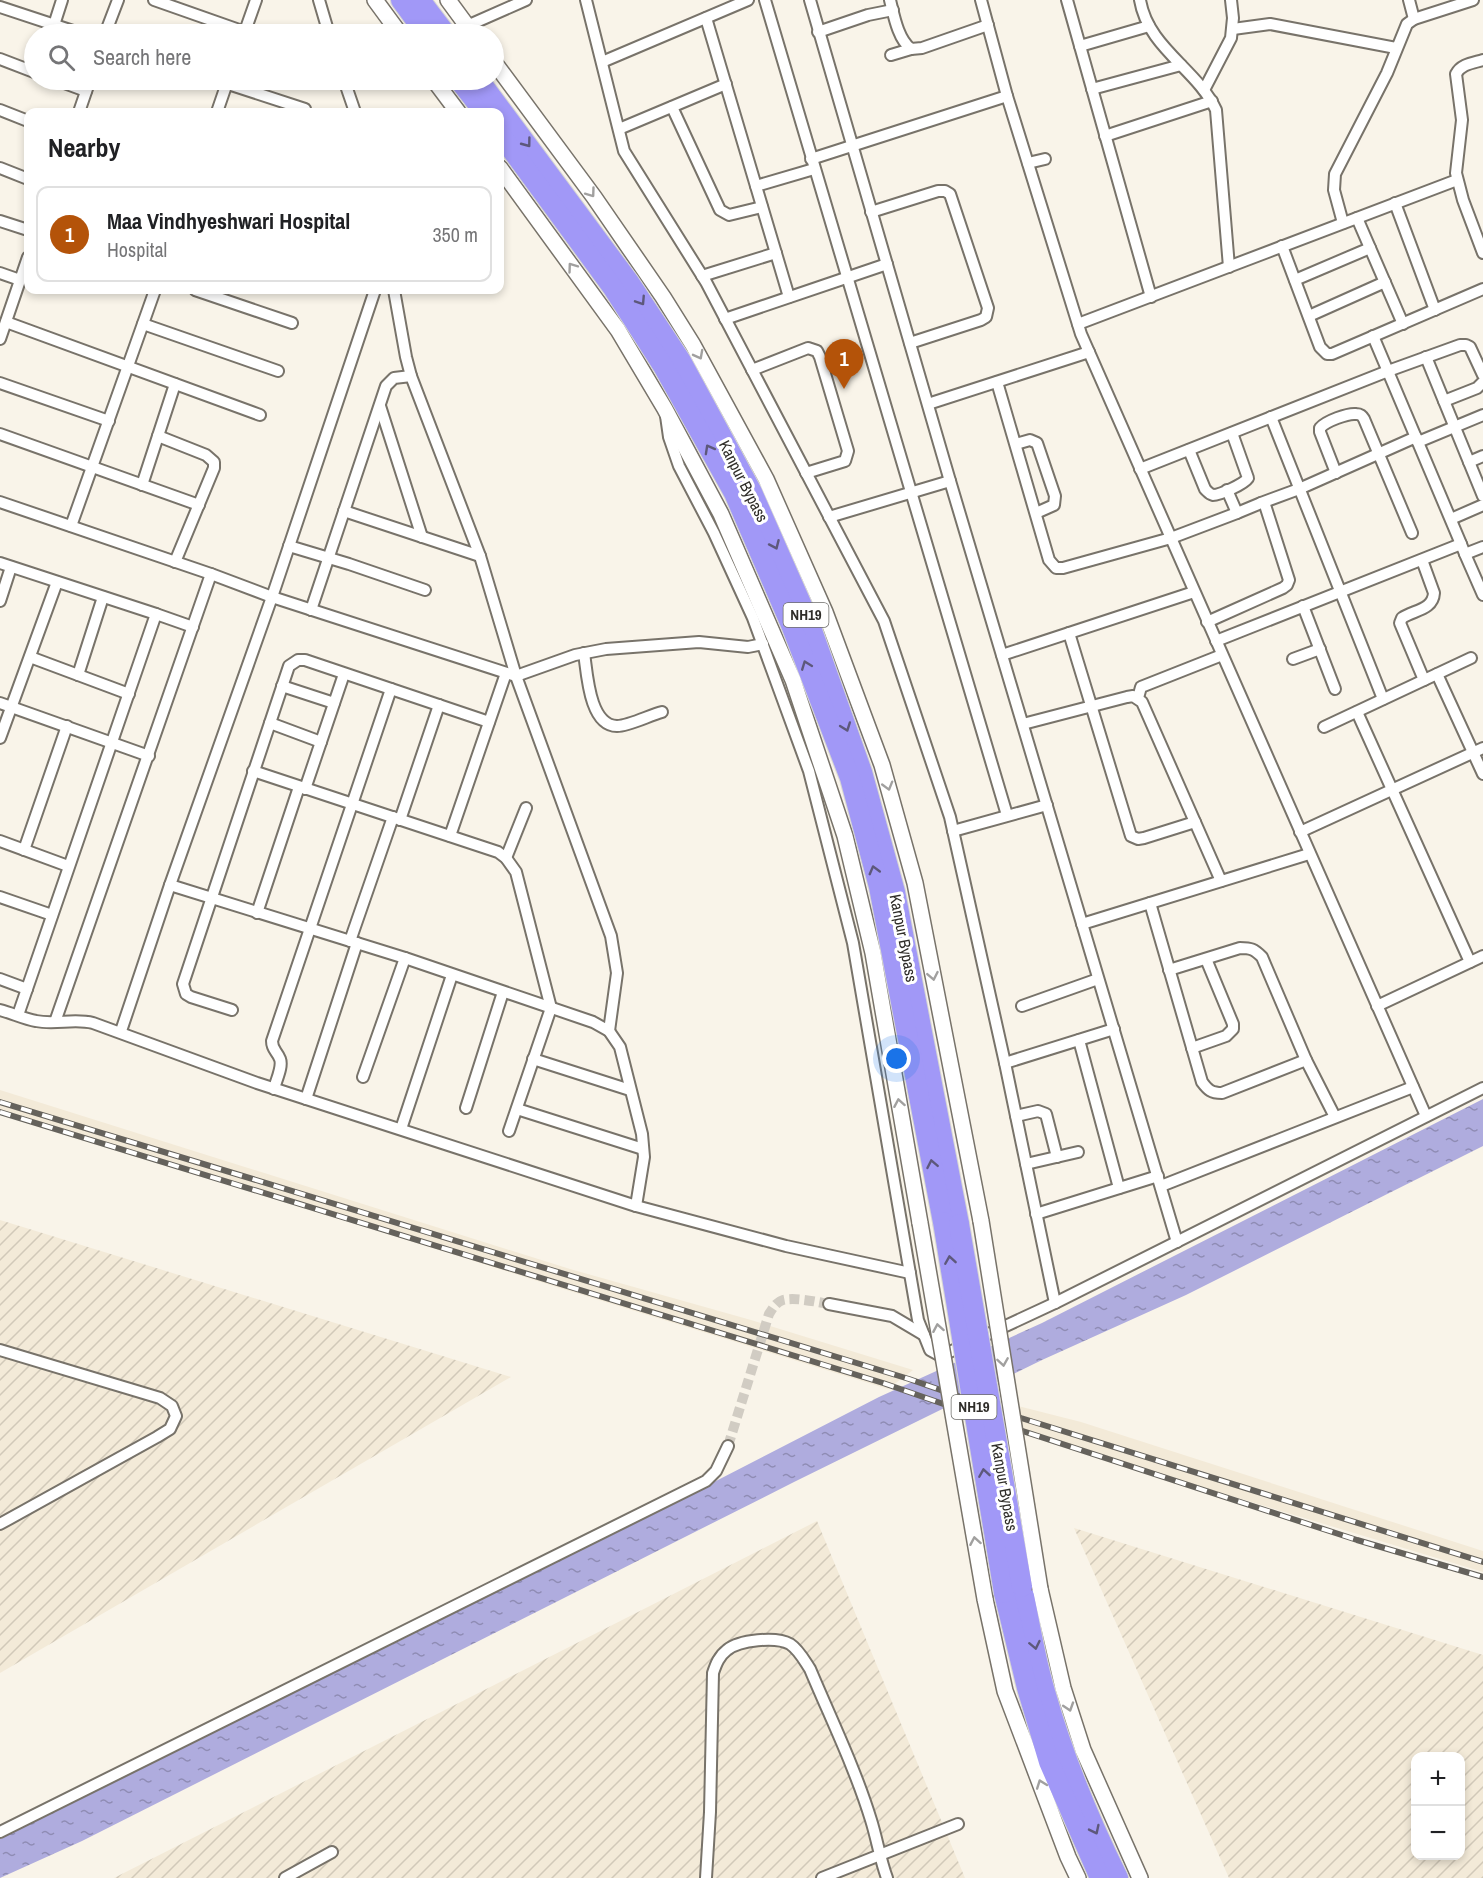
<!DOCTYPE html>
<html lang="en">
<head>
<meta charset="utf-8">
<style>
	:root { --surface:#fff; --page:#f6f6f6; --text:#202124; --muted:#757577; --line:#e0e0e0; --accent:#b45309 }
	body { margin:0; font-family:"Archivo Narrow",sans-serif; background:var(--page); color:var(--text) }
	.controls { position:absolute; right:18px; bottom:18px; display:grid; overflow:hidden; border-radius:12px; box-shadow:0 3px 9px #0003 }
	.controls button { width:54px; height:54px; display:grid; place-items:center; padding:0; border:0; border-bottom:2px solid var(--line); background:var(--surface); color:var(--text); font:30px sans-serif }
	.you { position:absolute; left:897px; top:1059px; width:21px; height:21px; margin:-15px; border:4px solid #fff; border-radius:50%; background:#1a73e8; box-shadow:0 0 0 9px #1a73e833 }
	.badge { display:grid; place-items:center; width:39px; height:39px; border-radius:50%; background:var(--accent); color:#fff; font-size:20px; font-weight:700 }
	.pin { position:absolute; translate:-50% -50px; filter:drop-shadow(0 2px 3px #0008) }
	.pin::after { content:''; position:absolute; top:32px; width:21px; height:18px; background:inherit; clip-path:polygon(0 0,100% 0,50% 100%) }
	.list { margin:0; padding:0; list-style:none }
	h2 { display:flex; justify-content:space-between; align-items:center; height:78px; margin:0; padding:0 24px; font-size:26px }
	h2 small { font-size:20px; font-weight:400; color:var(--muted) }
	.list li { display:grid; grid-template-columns:39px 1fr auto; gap:18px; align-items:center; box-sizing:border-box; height:96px; margin:0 12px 12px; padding:0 12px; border:2px solid var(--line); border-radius:12px }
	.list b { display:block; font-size:22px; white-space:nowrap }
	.list p { margin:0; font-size:20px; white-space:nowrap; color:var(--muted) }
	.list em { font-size:20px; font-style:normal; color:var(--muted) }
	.icon { flex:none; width:33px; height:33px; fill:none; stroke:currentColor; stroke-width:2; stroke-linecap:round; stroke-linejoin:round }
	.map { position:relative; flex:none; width:1483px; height:1878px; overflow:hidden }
	.search { position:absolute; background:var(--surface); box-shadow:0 3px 9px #0003; left:24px; top:24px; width:480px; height:66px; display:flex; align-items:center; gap:15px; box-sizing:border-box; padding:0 21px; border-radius:33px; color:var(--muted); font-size:22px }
	.panel { position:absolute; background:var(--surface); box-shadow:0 3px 9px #0003; left:24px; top:108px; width:480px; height:186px; border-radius:12px }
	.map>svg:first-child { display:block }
	.built { fill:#f3ead8 }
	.industrial { fill:url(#industrial-furrows); fill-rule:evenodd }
	.water { fill:url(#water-ripples) }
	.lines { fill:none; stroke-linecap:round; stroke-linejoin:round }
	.street-tunnel { stroke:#d1ccc3; stroke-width:10; stroke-dasharray:10 5; stroke-linecap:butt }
	.street-casing { stroke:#78736a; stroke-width:14 }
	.secondary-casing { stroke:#78736a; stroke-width:18 }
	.highway-casing { stroke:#d5d5d4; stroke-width:22 }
	.street { stroke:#fff; stroke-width:10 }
	.secondary { stroke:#fff; stroke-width:15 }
	.highway { stroke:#a198f7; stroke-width:20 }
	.rail-casing { stroke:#65625c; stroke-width:6 }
	.rail { stroke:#fff; stroke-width:4; stroke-dasharray:11; stroke-linecap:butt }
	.secondary-bridge-casing { stroke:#78736a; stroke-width:18; stroke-linecap:butt }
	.highway-bridge-casing { stroke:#d5d5d4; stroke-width:22; stroke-linecap:butt }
	.secondary-bridge { stroke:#fff; stroke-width:15 }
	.highway-bridge { stroke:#a198f7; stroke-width:20 }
	.oneway { stroke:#5d587b }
	.oneway2 { stroke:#a1a09f }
	.labels { text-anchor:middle; stroke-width:6; stroke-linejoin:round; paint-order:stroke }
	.shield { fill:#fff; stroke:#6d6c69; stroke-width:1.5 }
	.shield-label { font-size:15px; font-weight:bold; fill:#2f2d29 }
	.street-label { font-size:16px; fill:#2f2d29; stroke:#fff }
</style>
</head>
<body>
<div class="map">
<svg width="1483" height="1878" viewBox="0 0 1483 1878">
	<defs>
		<pattern id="industrial-furrows" width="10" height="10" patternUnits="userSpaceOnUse" patternTransform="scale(1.5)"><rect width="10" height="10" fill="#f3ead8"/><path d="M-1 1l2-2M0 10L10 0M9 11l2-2" fill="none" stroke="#d1c9b9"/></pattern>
		<pattern id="water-ripples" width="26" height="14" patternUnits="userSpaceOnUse" patternTransform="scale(1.5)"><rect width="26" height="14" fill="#afacde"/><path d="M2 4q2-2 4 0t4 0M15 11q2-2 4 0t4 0" fill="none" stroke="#8f8cb4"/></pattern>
	</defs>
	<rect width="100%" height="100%" fill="#f9f4e9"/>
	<g class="built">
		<path d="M0,1090L570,1269L751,1320L913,1370L888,1389L560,1288L0,1112Z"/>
		<path d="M986,1398L1081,1422L1483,1551V1572L980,1420Z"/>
	</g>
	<g class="industrial">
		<path d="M0,1220L511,1377L0,1673Z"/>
		<path d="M817,1521L965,1878H114Z"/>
		<path d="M1074,1528L1483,1655V1878H1229ZM1460,1756V1856H1416V1756Z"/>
	</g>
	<path class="water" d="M1483,1099V1146L1186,1295L1042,1360L794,1482L82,1841L0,1878V1839L250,1712L401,1640L557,1559L714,1482L879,1397L1042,1323Z"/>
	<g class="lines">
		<path class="street-tunnel" d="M728,1446L769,1314C773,1308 776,1302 783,1300C795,1297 817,1302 829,1304"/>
		<g class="street-casing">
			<g id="street">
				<path d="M154,0L245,32"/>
				<path d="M319,0L329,34"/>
				<path d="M586,0L624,151L706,282L884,621L950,817L1005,1063L1055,1303"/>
				<path d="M765,0C844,272 927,543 1007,815"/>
				<path d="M810,0L950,481L1177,1242"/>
				<path d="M890,0C894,16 898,39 911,49L922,48L988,25"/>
				<path d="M981,0L1007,96L1081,334L1426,1116"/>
				<path d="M1067,0L1151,297"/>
				<path d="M1140,0C1148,48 1197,69 1216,110L1229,267"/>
				<path d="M1409,0L1414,19"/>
				<path d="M0,7L82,34"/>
				<path d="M706,18L789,297"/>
				<path d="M54,25L62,0"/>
				<path d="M467,26L526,0"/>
				<path d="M1233,29L1270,24L1396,48"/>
				<path d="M818,32L868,15L893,10"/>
				<path d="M105,34L118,0"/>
				<path d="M244,34L256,0"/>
				<path d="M1080,46L1149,26"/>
				<path d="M891,55L911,49"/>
				<path d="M0,59L34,72"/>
				<path d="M1483,60C1473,63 1461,64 1456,74L1462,120L1456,173L1463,200L1483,253"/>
				<path d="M602,62L748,0"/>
				<path d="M56,80L86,91"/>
				<path d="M216,80L305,109"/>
				<path d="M344,80L355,112"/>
				<path d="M1092,89L1181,65"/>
				<path d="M1204,90L1231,38L1233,18L1231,0"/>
				<path d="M672,107L720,210L729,215L762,207"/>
				<path d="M0,110L28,121"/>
				<path d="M79,112L90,80"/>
				<path d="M217,112L228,80"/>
				<path d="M619,129L726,84"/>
				<path d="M1105,136L1212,101"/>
				<path d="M811,159L1007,96"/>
				<path d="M1028,163L1045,159"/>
				<path d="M0,168L28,179"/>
				<path d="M756,186L814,169"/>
				<path d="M1395,203L1435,310"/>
				<path d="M871,212L938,191H945L950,194L988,308L986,317L981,320L910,343"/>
				<path d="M1357,218L1403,324"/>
				<path d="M0,221L28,230"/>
				<path d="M1343,223L1334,190L1335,174L1387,73L1407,24L1414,19L1473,0"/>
				<path d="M1282,246L1320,347L1327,354H1332L1483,289"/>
				<path d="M0,273L20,280"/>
				<path d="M702,276L776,253"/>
				<path d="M1295,280L1370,248"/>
				<path d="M195,290L292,323"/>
				<path d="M394,290L406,357L411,376L480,556L516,676L611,936L617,973L609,1031"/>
				<path d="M1309,316L1385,282"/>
				<path d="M725,319L887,264"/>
				<path d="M6,322L260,415"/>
				<path d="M143,324L278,371"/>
				<path d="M1078,324L1457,180"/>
				<path d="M1373,336L1461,544"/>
				<path d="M0,339L28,257"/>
				<path d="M1426,357L1483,496"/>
				<path d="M752,370L808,348L817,351L820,357L848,451L845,461L806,473"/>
				<path d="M997,382L1049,560L1056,568H1063L1171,538L1237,513"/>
				<path d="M0,383L109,421"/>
				<path d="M1444,401L1477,388L1483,382"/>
				<path d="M928,404L1089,352"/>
				<path d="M380,406L422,537"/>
				<path d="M666,416L669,437L679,466L714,533L753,618L809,771L853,943L918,1320L930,1350L941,1356L1055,1303L1483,1088"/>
				<path d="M1271,417L1383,699"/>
				<path d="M0,434L199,505"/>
				<path d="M158,436L206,455L214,462V468L175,562"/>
				<path d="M1418,442L1483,415"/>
				<path d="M1016,444L1030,440L1037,443L1055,496L1054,505L1036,513"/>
				<path d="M1189,450L1205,489C1208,492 1209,494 1213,495C1220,495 1244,484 1248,478L1232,433"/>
				<path d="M1469,462L1483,456"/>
				<path d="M1140,469L1388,371L1460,345H1466L1470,347L1483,375"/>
				<path d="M1336,473L1320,432V428C1326,421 1348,413 1356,414C1361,414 1362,416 1364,419L1412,533"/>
				<path d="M142,485L175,384"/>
				<path d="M0,502L211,574L272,597L516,676L575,655L606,649L699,642L748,647L763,644"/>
				<path d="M1261,503L1299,489L1416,437"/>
				<path d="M344,511L480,556"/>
				<path d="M829,517L950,481"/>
				<path d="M1451,519L1483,505"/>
				<path d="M71,526L155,290"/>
				<path d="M289,546L349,564L425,590"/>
				<path d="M1465,554L1483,595"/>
				<path d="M1422,560L1434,593C1433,610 1414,610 1402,618L1400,623L1424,680"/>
				<path d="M0,563L156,614L18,1015"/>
				<path d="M0,601L11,567"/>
				<path d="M1303,606L1335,689"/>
				<path d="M311,610L386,386L394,378L411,376"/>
				<path d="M156,614L193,627"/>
				<path d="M1207,622L1283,588L1287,585L1289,580L1265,505L1261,503L1237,513L1227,490"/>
				<path d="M1069,633L1131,836L1138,839L1144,838L1195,822"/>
				<path d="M1216,641L1461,544L1465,554L1483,547"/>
				<path d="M584,653C587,672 589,726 617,726C629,726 650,715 662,712"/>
				<path d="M1002,655L1194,592"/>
				<path d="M30,657L129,694"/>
				<path d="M1293,659L1320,649"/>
				<path d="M1437,674L1483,774"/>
				<path d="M78,675L103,597"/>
				<path d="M282,686L334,703"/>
				<path d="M1138,698L1141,687L1222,655"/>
				<path d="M0,703L149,756"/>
				<path d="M1357,712L1470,962"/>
				<path d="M270,723L321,742"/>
				<path d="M1023,724L1127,697L1133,696L1142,702L1221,881"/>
				<path d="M1324,727L1471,658"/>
				<path d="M0,738L57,582"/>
				<path d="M253,771L498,852L506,858L516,872L551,1008L509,1131"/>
				<path d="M305,789L344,674"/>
				<path d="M400,820L439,705"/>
				<path d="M953,831L1047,805"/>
				<path d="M1300,832L1483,748"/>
				<path d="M450,836L506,673"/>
				<path d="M0,841L68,866"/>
				<path d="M24,850L67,726"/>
				<path d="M506,858L526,808"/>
				<path d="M170,885L405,958L593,1022L609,1031L620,1047L642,1134L644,1157L636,1206"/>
				<path d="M0,897L52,915"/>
				<path d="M1150,903L1202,1082C1208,1090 1211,1093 1222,1093L1306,1060L1335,1117"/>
				<path d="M257,913L299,787"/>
				<path d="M1082,924L1309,854"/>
				<path d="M350,941L393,817"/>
				<path d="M1169,970L1240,948C1251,948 1254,949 1262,957L1306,1060"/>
				<path d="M0,979L27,989"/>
				<path d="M1022,1006L1098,979"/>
				<path d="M1377,1006L1483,956"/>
				<path d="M0,1010C12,1013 24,1019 36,1021C56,1025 74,1018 93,1023L257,1083L636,1206L786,1246L910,1273"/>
				<path d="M232,1010L191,997L186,994L183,984L289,666L298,660H305L489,722"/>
				<path d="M55,1022L211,574"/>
				<path d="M121,1031L170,885L272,597L375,290"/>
				<path d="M1079,1040L1119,1188"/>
				<path d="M1192,1048L1226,1036L1233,1029V1024L1206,959"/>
				<path d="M533,1059L630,1090"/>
				<path d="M1005,1063L1114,1029"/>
				<path d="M363,1077L405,958"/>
				<path d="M274,1089C276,1080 283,1067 280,1059C277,1051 272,1050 272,1041L391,689"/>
				<path d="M306,1099L357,943"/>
				<path d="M466,1108L503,992"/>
				<path d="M517,1109L643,1149"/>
				<path d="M1016,1116L1038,1111L1046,1114L1057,1157"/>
				<path d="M401,1129L452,975"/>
				<path d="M1026,1164L1078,1152"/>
				<path d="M1161,1186L1413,1087"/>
				<path d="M1036,1214L1158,1176"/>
				<path d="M829,1304L892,1316L924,1335"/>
				<path d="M0,1350L160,1398L172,1406L176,1416L170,1429L157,1437L0,1524"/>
				<path d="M0,1832L706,1481L716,1471L728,1446"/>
				<path d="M285,1878L332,1852"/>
				<path d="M706,1878L710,1812L713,1673C716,1664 719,1656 727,1650C739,1640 776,1636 790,1644C799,1650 804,1660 810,1669C831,1719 855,1768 871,1820C877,1839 880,1859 887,1878"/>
				<path d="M822,1878L958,1824"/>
			</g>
		</g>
		<g class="secondary-casing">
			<g id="secondary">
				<path d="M375,0L400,34"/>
				<path d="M448,0L473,34"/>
				<path d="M494,62L594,197L663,297L693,345L766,479L825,612L882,765L915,883L981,1221"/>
				<path d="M434,80L458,112"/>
				<path d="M500,168L618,330L665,409L721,514L793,680L845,836L873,953L920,1223"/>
				<path d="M1040,1589L1063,1688L1083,1750L1140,1878"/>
				<path d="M985,1599L1005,1691L1068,1857L1078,1878"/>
			</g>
		</g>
		<g class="highway-casing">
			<g id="highway">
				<path d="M401,0L426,34"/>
				<path d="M420,0L446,34"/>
				<path d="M459,80L484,112"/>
				<path d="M479,80L629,282L681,361L752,492L808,619L862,772L895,892L959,1224"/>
				<path d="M500,134L613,288L663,366L734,493L791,625L850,778L879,887L943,1222"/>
				<path d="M1022,1587C1030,1623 1035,1660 1046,1695C1064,1759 1089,1819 1118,1878"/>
				<path d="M1004,1593L1027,1688L1049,1762L1100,1878"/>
			</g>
		</g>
		<use href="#street" class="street"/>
		<use href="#secondary" class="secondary"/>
		<use href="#highway" class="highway"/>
		<g class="rail-casing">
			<g id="rail">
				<path d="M0,1102L909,1379L1021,1418L1483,1562"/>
				<path d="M0,1112L883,1383L1001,1424L1357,1540L1483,1577"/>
			</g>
		</g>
		<use href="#rail" class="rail"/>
		<g class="secondary-bridge-casing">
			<g id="secondary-bridge">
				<path d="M981,1221L1040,1589"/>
				<path d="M920,1223L985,1599"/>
			</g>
		</g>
		<g class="highway-bridge-casing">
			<g id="highway-bridge">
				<path d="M943,1222L1004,1593"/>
				<path d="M959,1224L1022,1587"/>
			</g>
		</g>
		<use href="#secondary-bridge" class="secondary-bridge"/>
		<use href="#highway-bridge" class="highway-bridge"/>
	</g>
	<defs><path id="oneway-chevron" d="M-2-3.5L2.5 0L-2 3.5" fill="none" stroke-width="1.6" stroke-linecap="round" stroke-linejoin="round" transform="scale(1.5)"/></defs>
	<g class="oneway">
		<use href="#oneway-chevron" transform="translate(527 143) rotate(53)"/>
		<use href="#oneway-chevron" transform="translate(641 301) rotate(57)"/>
		<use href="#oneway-chevron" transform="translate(709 449) rotate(-119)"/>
		<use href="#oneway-chevron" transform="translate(775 545) rotate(66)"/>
		<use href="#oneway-chevron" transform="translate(806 665) rotate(-111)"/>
		<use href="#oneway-chevron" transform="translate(846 727) rotate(70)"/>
		<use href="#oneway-chevron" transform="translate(874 870) rotate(-105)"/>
		<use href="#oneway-chevron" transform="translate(932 1164) rotate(-101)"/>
		<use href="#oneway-chevron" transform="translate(950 1260) rotate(-99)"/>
		<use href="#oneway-chevron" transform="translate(984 1473) rotate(-99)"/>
		<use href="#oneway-chevron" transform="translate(1035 1645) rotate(78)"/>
		<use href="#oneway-chevron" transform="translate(1095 1830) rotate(64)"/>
	</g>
	<g class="oneway2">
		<use href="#oneway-chevron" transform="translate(591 193) rotate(54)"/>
		<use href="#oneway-chevron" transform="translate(572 267) rotate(-126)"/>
		<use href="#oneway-chevron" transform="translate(699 355) rotate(62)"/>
		<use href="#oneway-chevron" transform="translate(888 786) rotate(74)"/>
		<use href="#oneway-chevron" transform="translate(933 976) rotate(79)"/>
		<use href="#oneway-chevron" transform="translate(899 1103) rotate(-100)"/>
		<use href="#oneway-chevron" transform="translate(938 1328) rotate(-100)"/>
		<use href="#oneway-chevron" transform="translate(1003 1362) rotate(81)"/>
		<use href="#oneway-chevron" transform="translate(975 1541) rotate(-100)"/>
		<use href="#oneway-chevron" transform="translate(1069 1707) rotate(72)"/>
		<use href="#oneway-chevron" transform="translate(1041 1784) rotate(-110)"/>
	</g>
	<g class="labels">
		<g class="shield">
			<rect x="783.5" y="603" width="45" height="24" rx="4.5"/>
			<rect x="951.5" y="1395" width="45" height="24" rx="4.5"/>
		</g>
		<g class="shield-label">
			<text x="806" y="620">NH19</text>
			<text x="974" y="1412">NH19</text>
		</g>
		<g class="street-label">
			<text transform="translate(744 481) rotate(63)" y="6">Kanpur Bypass</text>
			<text transform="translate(904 938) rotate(79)" y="6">Kanpur Bypass</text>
			<text transform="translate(1005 1487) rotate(80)" y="6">Kanpur Bypass</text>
		</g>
	</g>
</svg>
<div class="controls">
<button>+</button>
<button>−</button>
</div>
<div class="you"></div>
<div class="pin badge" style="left:844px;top:389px">1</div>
<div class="search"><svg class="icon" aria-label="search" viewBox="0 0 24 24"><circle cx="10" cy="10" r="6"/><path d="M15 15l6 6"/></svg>Search here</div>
<section class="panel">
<h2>Nearby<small></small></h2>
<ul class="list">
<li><span class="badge">1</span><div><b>Maa Vindhyeshwari Hospital</b><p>Hospital</p></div><em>350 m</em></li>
</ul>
</section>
</div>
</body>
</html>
